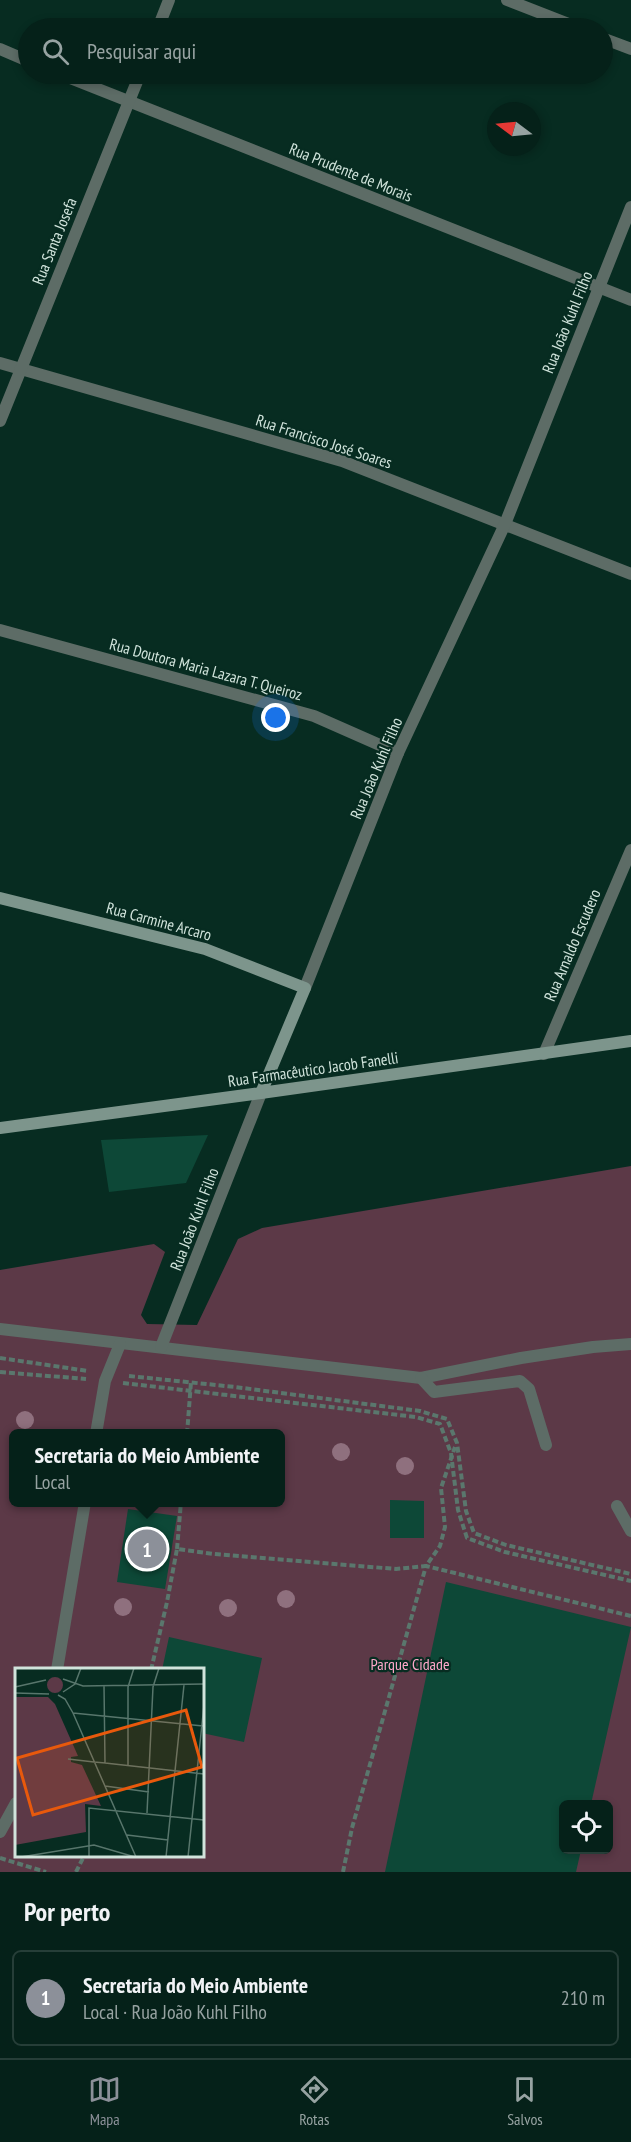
<!DOCTYPE html>
<html lang="pt">
<head>
<meta charset="utf-8">
<style>
	:root { --surface:#052119; --page:#132e26; --text:#f1f3f6; --muted:#97a3a2; --line:#263e38; --accent:#8c9099 }
	body { margin:0; font-family:"PT Sans Narrow",sans-serif; background:var(--page); color:var(--text) }
	.controls { position:absolute; right:18px; bottom:18px; display:grid; overflow:hidden; border-radius:9px; box-shadow:0 3px 9px #0003 }
	.controls button { width:54px; height:54px; display:grid; place-items:center; padding:0; border:0; border-bottom:2px solid var(--line); background:var(--surface); color:var(--text); font:30px sans-serif }
	.compass { position:absolute; left:487px; top:102px; width:54px; height:54px; border-radius:50%; background:var(--surface); box-shadow:0 3px 9px #0003; rotate:286deg }
	.you { position:absolute; left:276px; top:718px; width:21px; height:21px; margin:-15px; border:4px solid #fff; border-radius:50%; background:#1a73e8; box-shadow:0 0 0 9px #1a73e833 }
	.badge { display:grid; place-items:center; width:39px; height:39px; border-radius:50%; background:var(--accent); color:#fff; font-size:20px; font-weight:700 }
	.pin { position:absolute; translate:-50% -50%; border:3px solid #fff; box-shadow:0 2px 6px #0006 }
	.popup { position:absolute; left:9px; top:1429px; width:276px; height:78px; box-sizing:border-box; display:grid; place-content:center; border-radius:9px; background:var(--surface); filter:drop-shadow(0 2px 4px #0005); font-size:20px; white-space:nowrap; color:var(--muted) }
	.popup b { font-size:22px; color:var(--text) }
	.popup::after { content:''; position:absolute; left:50%; top:100%; margin-left:-12px; border:12px solid transparent; border-top-color:var(--surface) }
	.list { margin:0; padding:0; list-style:none }
	h2 { display:flex; justify-content:space-between; align-items:center; height:78px; margin:0; padding:0 24px; font-size:26px }
	h2 small { font-size:20px; font-weight:400; color:var(--muted) }
	.list li { display:grid; grid-template-columns:39px 1fr auto; gap:18px; align-items:center; box-sizing:border-box; height:96px; margin:0 12px 12px; padding:0 12px; border:2px solid var(--line); border-radius:9px }
	.list b { display:block; font-size:22px; white-space:nowrap }
	.list p { margin:0; font-size:20px; white-space:nowrap; color:var(--muted) }
	.list em { font-size:20px; font-style:normal; color:var(--muted) }
	.icon { flex:none; width:33px; height:33px; fill:none; stroke:currentColor; stroke-width:2; stroke-linecap:round; stroke-linejoin:round }
	.map { position:relative; flex:none; width:631px; height:1872px; overflow:hidden }
	.search { position:absolute; background:var(--surface); box-shadow:0 3px 9px #0003; left:18px; right:18px; top:18px; height:66px; display:flex; align-items:center; gap:15px; box-sizing:border-box; padding:0 21px; border-radius:33px; color:var(--muted); font-size:22px }
	.sheet { height:186px; background:var(--surface) }
	nav { display:flex; justify-content:space-around; align-items:center; box-sizing:border-box; height:84px; border-top:2px solid var(--line); background:var(--surface); font-size:16px; color:var(--muted) }
	nav a { display:grid; justify-items:center; gap:3px }
	nav .on { color:var(--accent) }
	.map>svg:first-child { display:block }
	.green { fill:#5c3947; fill-rule:evenodd }
	.building { fill:#0d4837 }
	.lines { fill:none; stroke-linecap:round; stroke-linejoin:round }
	.path { stroke:#5a776d; stroke-width:4; stroke-dasharray:6 3; stroke-linecap:butt }
	.lane { stroke:#5d6c66; stroke-width:12 }
	.street { stroke:#5d6c66; stroke-width:12 }
	.secondary { stroke:#7d958c; stroke-width:12 }
	.tree { fill:#8f707e }
	.labels { text-anchor:middle; stroke-width:4.5; stroke-linejoin:round; paint-order:stroke }
	.street-label { font-size:16px; fill:#d1e4dc; stroke:#072c21 }
	.park-label { font-size:16px; fill:#fea7ca; stroke:#072c21 }
	.inset-road { fill:none; stroke:#58766c; stroke-width:1.5 }
	.view { fill:#e8590c; fill-opacity:0.15; stroke:#e8590c; stroke-width:3 }
	.inset-edge { fill:none; stroke:#d1e4dc; stroke-width:3 }
</style>
</head>
<body>
<div class="map">
<svg width="631" height="1872" viewBox="0 0 631 1872">
	<rect width="100%" height="100%" fill="#072c21"/>
	<path class="green" d="M631,1166V1872H0V1270L154,1244L165,1252L141,1315L147,1324L197,1325L238,1239L262,1228ZM14,1434H280V1502H14ZM16,1670H202V1856H16ZM564,1804H608V1850H564Z"/>
	<g class="building">
		<path d="M208,1135L186,1183L109,1192L101,1140Z"/>
		<path d="M390,1500L424,1501V1538H390Z"/>
		<path d="M128,1509L177,1516L165,1589L117,1582Z"/>
		<path d="M446,1582L631,1627L591,1804H564V1850H581L576,1872H385Z"/>
		<path d="M169,1637L262,1658L244,1742L202,1733V1670H162Z"/>
	</g>
	<g class="lines">
		<g class="path">
			<path d="M0,1358L88,1371"/>
			<path d="M0,1372L86,1379"/>
			<path d="M129,1376L235,1387L420,1411L447,1419L457,1443L466,1511L474,1533L506,1545L631,1574"/>
			<path d="M123,1383L416,1417L440,1424L451,1453L458,1510L467,1538L505,1552L631,1581"/>
			<path d="M187,1434L191,1382"/>
			<path d="M177,1549L181,1502"/>
			<path d="M151,1670L167,1602L177,1549L214,1554L396,1569L426,1566L440,1546L445,1527L441,1488L455,1447"/>
			<path d="M0,1858L46,1872"/>
			<path d="M76,1872L84,1856"/>
			<path d="M343,1872L352,1828L426,1566L631,1616"/>
		</g>
		<g class="lane">
			<path d="M0,1329L421,1378L521,1358L593,1347L631,1344"/>
			<path d="M421,1378L434,1392L520,1381L529,1389L546,1445"/>
			<path d="M96,1434L105,1381L120,1344"/>
			<path d="M617,1506L631,1531"/>
			<path d="M57,1670L85,1502"/>
			<path d="M0,1832L16,1803"/>
		</g>
		<g class="street">
			<path d="M507,0L579,28"/>
			<path d="M158,28L169,0"/>
			<path d="M602,38L631,49"/>
			<path d="M0,49L28,61"/>
			<path d="M60,74L631,300"/>
			<path d="M0,363L342,461L631,574"/>
			<path d="M0,421L140,74"/>
			<path d="M0,630L314,716L398,753"/>
			<path d="M305,988L398,753L505,524L631,207"/>
			<path d="M544,1054L631,850"/>
			<path d="M161,1347L261,1093"/>
		</g>
		<g class="secondary">
			<path d="M0,898L205,949L305,988L261,1093"/>
			<path d="M0,1128L261,1093L631,1041"/>
		</g>
	</g>
	<g class="tree">
		<circle cx="25" cy="1420" r="9"/>
		<circle cx="341" cy="1452" r="9"/>
		<circle cx="405" cy="1466" r="9"/>
		<circle cx="286" cy="1599" r="9"/>
		<circle cx="123" cy="1607" r="9"/>
		<circle cx="228" cy="1608" r="9"/>
	</g>
	<g class="labels">
		<g class="street-label">
			<text transform="translate(351 172) rotate(22)" y="6">Rua Prudente de Morais</text>
			<text transform="translate(54 241) rotate(-68)" y="6">Rua Santa Josefa</text>
			<text transform="translate(567 322) rotate(-68)" y="6">Rua João Kuhl Filho</text>
			<text transform="translate(324 441) rotate(18)" y="6">Rua Francisco José Soares</text>
			<text transform="translate(206 669) rotate(15)" y="6">Rua Doutora Maria Lazara T. Queiroz</text>
			<text transform="translate(376 768) rotate(-67)" y="6">Rua João Kuhl Filho</text>
			<text transform="translate(159 921) rotate(15)" y="6">Rua Carmine Arcaro</text>
			<text transform="translate(572 945) rotate(-67)" y="6">Rua Arnaldo Escudero</text>
			<text transform="translate(313 1069) rotate(-8)" y="6">Rua Farmacêutico Jacob Fanelli</text>
			<text transform="translate(194 1219) rotate(-69)" y="6">Rua João Kuhl Filho</text>
		</g>
		<g class="park-label">
			<text x="410" y="1670">Parque Cidade</text>
		</g>
	</g>
	<g transform="translate(15 1668)">
		<rect width="189" height="189" fill="#072c21"/>
		<path d="M32 17a8 8 0 1 1 16 0a8 8 0 1 1-16 0ZM0,29H33L40,36L63,88L56,89V94L67,97L86,138L70,136L71,164L0,177Z" fill="#5c3947"/>
		<path class="inset-road" d="M48,11L68,18L189,16M0,19L31,12M48,24L60,16L66,0M0,25L34,26M43,27L50,31L58,45L121,189M58,45L188,58M53,91L79,94M79,94L90,95L89,17M90,95L189,106M113,97V19L119,0M90,118L134,124M132,145L138,19L144,0M112,167L153,172M6,189L79,177L120,189M74,189V140L189,152M151,189L169,17M173,189L189,37"/>
		<path class="view" d="M171,42L187,99L18,147L2,90Z"/>
		<rect width="189" height="189" class="inset-edge"/>
	</g>
</svg>
<div class="controls">
<button><svg class="icon" aria-label="locate" viewBox="0 0 24 24"><circle cx="12" cy="12" r="6"/><path d="M12 2v4M12 18v4M2 12h4M18 12h4"/></svg></button>
</div>
<svg class="compass" viewBox="-18 -18 36 36"><path d="M0-13l5 13h-10z" fill="#e53935"/><path d="M0 13l5-13h-10z" fill="#97a3a2"/></svg>
<div class="you"></div>
<div class="pin badge" style="left:147px;top:1549px">1</div>
<div class="popup"><b>Secretaria do Meio Ambiente</b>Local</div>
<div class="search"><svg class="icon" aria-label="search" viewBox="0 0 24 24"><circle cx="10" cy="10" r="6"/><path d="M15 15l6 6"/></svg>Pesquisar aqui</div>
</div>
<section class="sheet">
<h2>Por perto<small></small></h2>
<ul class="list">
<li><span class="badge">1</span><div><b>Secretaria do Meio Ambiente</b><p>Local · Rua João Kuhl Filho</p></div><em>210 m</em></li>
</ul>
</section>
<nav>
<a class="on"><svg class="icon" aria-label="map" viewBox="0 0 24 24"><path d="M3 6l6-2 6 2 6-2v14l-6 2-6-2-6 2zM9 4v14M15 6v14"/></svg>Mapa</a>
<a><svg class="icon" aria-label="directions" viewBox="0 0 24 24"><path d="M12 3l9 9-9 9-9-9zM9 14v-3h6M13 9l2 2-2 2"/></svg>Rotas</a>
<a><svg class="icon" aria-label="saved" viewBox="0 0 24 24"><path d="M7 4h10v16l-5-4-5 4z"/></svg>Salvos</a>
</nav>
</body>
</html>
